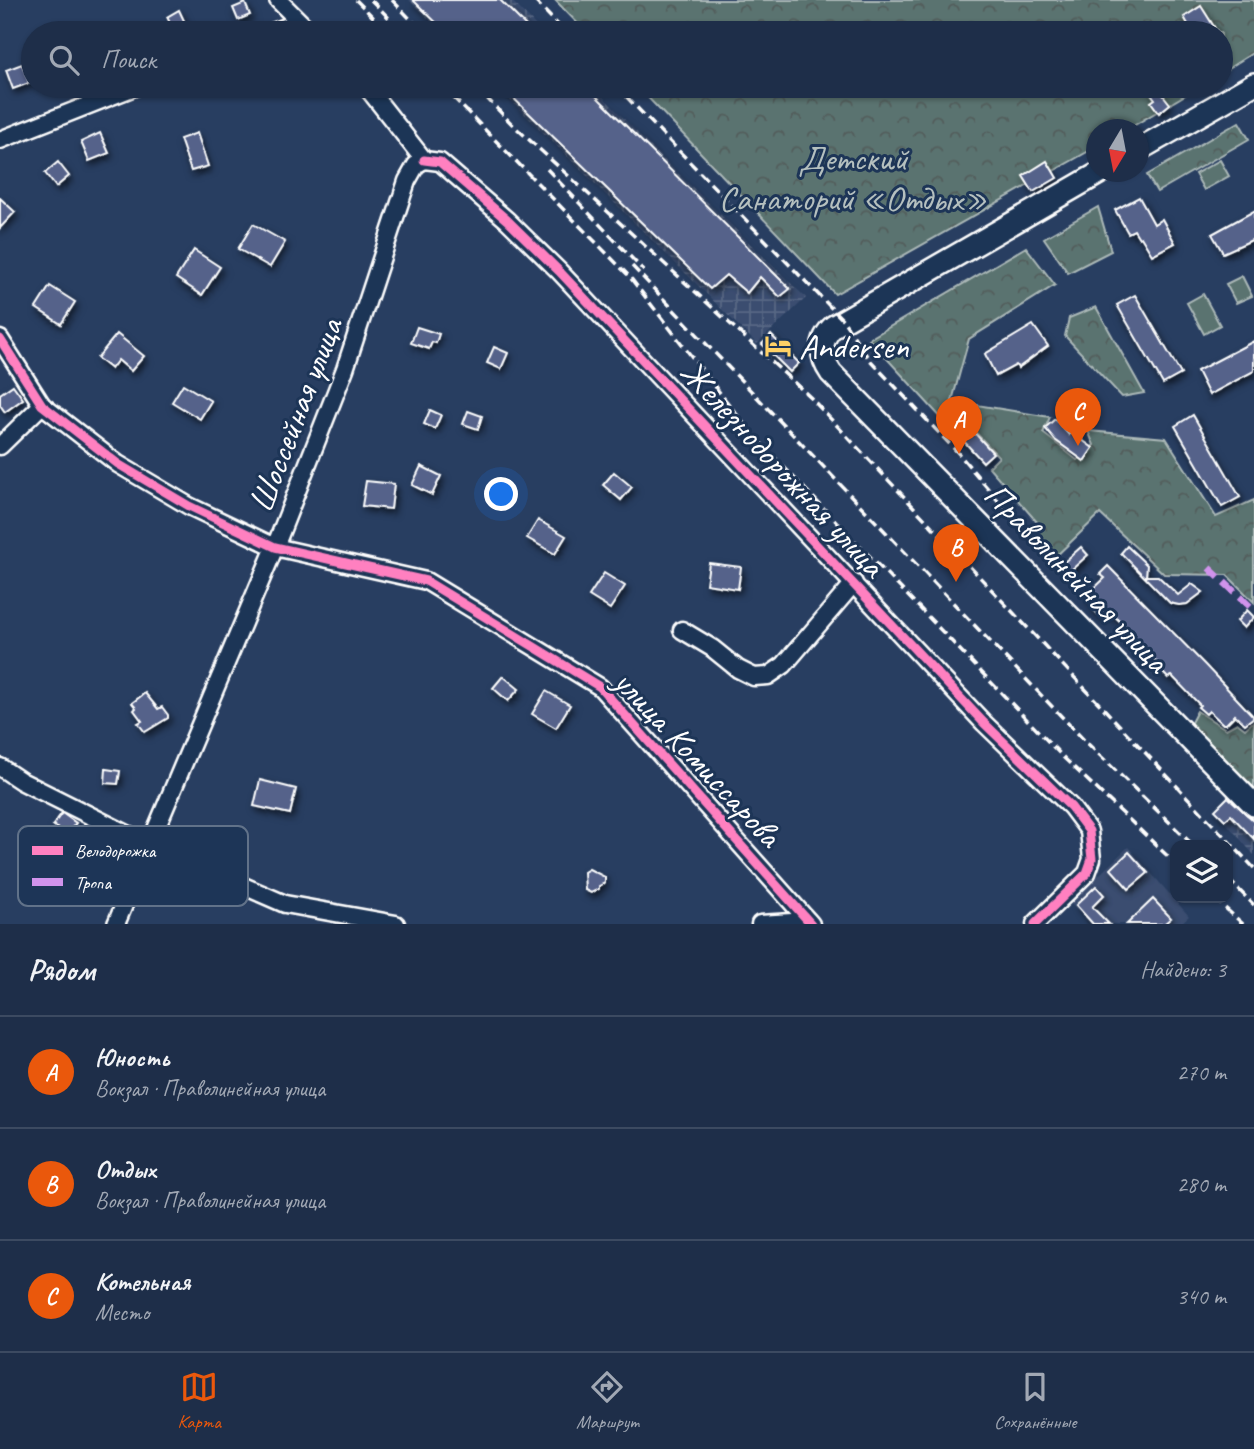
<!DOCTYPE html>
<html lang="ru">
<head>
<meta charset="utf-8">
<style>
	:root { --surface:#1e2e49; --page:#2b3a53; --text:#f1f3f6; --muted:#a1a8b4; --line:#3c4a61; --accent:#ea580c }
	body { margin:0; font-family:Caveat,sans-serif; background:var(--page); color:var(--text) }
	.controls { position:absolute; right:21px; bottom:21px; display:grid; overflow:hidden; border-radius:14px; box-shadow:0 2px 5px #0004 }
	.controls button { width:63px; height:63px; display:grid; place-items:center; padding:0; border:0; border-bottom:2px solid var(--line); background:var(--surface); color:var(--text); font:35px sans-serif }
	.compass { position:absolute; left:1086px; top:119px; width:63px; height:63px; border-radius:50%; background:var(--surface); box-shadow:0 2px 5px #0004; rotate:190deg }
	.you { position:absolute; left:502px; top:495px; width:24px; height:24px; margin:-18px; border:5px solid #fff; border-radius:50%; background:#1a73e8; box-shadow:0 0 0 10px #1a73e833 }
	.badge { display:grid; place-items:center; width:46px; height:46px; border-radius:50%; background:var(--accent); color:#fff; font-size:23px; font-weight:700 }
	.pin { position:absolute; translate:-50% -58px; filter:drop-shadow(0 2px 4px #0008) }
	.pin::after { content:''; position:absolute; top:37px; width:24px; height:21px; background:inherit; clip-path:polygon(0 0,100% 0,50% 100%) }
	.list { margin:0; padding:0; list-style:none }
	h2 { display:flex; justify-content:space-between; align-items:center; height:91px; margin:0; padding:0 28px; font-size:30px }
	h2 small { font-size:23px; font-weight:400; color:var(--muted) }
	.list li { display:grid; grid-template-columns:46px 1fr auto; gap:21px; align-items:center; box-sizing:border-box; height:112px; padding:0 28px; border-top:2px solid var(--line) }
	.list b { display:block; font-size:26px; white-space:nowrap }
	.list p { margin:0; font-size:23px; white-space:nowrap; color:var(--muted) }
	.list em { font-size:23px; font-style:normal; color:var(--muted) }
	.icon { flex:none; width:38px; height:38px; fill:none; stroke:currentColor; stroke-width:2; stroke-linecap:round; stroke-linejoin:round }
	.map { position:relative; flex:none; width:1254px; height:924px; overflow:hidden }
	.search { position:absolute; background:var(--surface); box-shadow:0 2px 5px #0004; left:21px; right:21px; top:21px; height:77px; display:flex; align-items:center; gap:18px; box-sizing:border-box; padding:0 24px; border-radius:38px; color:var(--muted); font-size:26px }
	.sheet { height:427px; background:var(--surface) }
	nav { display:flex; justify-content:space-around; align-items:center; box-sizing:border-box; height:98px; border-top:2px solid var(--line); background:var(--surface); font-size:19px; color:var(--muted) }
	nav a { display:grid; justify-items:center; gap:4px }
	nav .on { color:var(--accent) }
	.map>svg:first-child { display:block }
	.built { fill:#3a4d70 }
	.industrial { fill:url(#industrial-grid) }
	.forest { fill:url(#forest-crowns); stroke:#acb9b8; stroke-width:2 }
	.park { fill:#5a7370; stroke:#acb9b8; stroke-width:2 }
	.building { fill:#55628a; stroke:#fff; stroke-width:2; filter:url(#shadow) }
	.lines { fill:none; stroke-linecap:round; stroke-linejoin:round }
	.minor-casing { stroke:#fff; stroke-width:21 }
	.major-casing { stroke:#fff; stroke-width:26 }
	.minor { stroke:#1d3557; stroke-width:16 }
	.major { stroke:#1d3557; stroke-width:21 }
	.rail { stroke:#fff; stroke-width:3.5; stroke-dasharray:10 5; stroke-linecap:butt }
	.quiet { stroke:#d193ec; stroke-width:7; stroke-dasharray:14 7; stroke-linecap:butt }
	.cycleway-casing { stroke:#1d3557; stroke-width:13 }
	.cycleway { stroke:#ff80c0; stroke-width:9 }
	.labels { text-anchor:middle; stroke-width:6; stroke-linejoin:round; paint-order:stroke }
	.park-label { font-size:35px; fill:#b5c0bf; stroke:#1d3557 }
	.poi-label { font-size:35px; fill:#fff; stroke:#1d3557; text-anchor:start }
	.street-label { font-size:35px; fill:#fff; stroke:#1d3557 }
	.key { fill:#1d3557; stroke:#617289; stroke-width:2 }
	.key-label { font-size:19px; fill:#fff }
</style>
</head>
<body>
<div class="map">
<svg width="1254" height="924" viewBox="0 0 1254 924">
	<defs>
		<pattern id="industrial-grid" width="8" height="8" patternUnits="userSpaceOnUse" patternTransform="scale(1.75)"><rect width="8" height="8" fill="#3a4d70"/><path d="M0 4h8M4 0v8" fill="none" stroke="#586885"/></pattern>
		<pattern id="forest-crowns" width="20" height="18" patternUnits="userSpaceOnUse" patternTransform="scale(1.75)"><rect width="20" height="18" fill="#5a7370"/><path d="M2 6a3 3 0 1 1 6 0M12 15a3 3 0 1 1 6 0" fill="none" stroke="#525c5a"/></pattern>
		<filter id="shadow"><feDropShadow dx="2.5" dy="4" stdDeviation="3.5" flood-color="#0009"/></filter>
	</defs>
	<rect width="100%" height="100%" fill="#283e61"/>
	<filter id="ink" filterUnits="userSpaceOnUse"><feTurbulence type="fractalNoise" baseFrequency=".0143" numOctaves="2"/><feDisplacementMap in="SourceGraphic" scale="14" xChannelSelector="R" yChannelSelector="G"/><feConvolveMatrix kernelMatrix="1 2 1 2 8 2 1 2 1" color-interpolation-filters="sRGB"/></filter>
	<g filter="url(#ink)">
		<path class="built" d="M1128,847L1189,916L1180,924H1091L1070,903Z"/>
		<g class="industrial">
			<path d="M409,0H511L543,33H443Z"/>
			<path d="M496,86H593L647,143L806,298L757,344Z"/>
			<path d="M1229,796L1254,822V855L1215,810Z"/>
		</g>
		<g class="forest">
			<path d="M555,0H1254V52L1221,73V33H587Z"/>
			<path d="M637,86H1200L1128,129L1096,130V147L835,294Z"/>
			<path d="M1239,122L1249,139L1157,192L1147,175Z"/>
			<path d="M1098,207L1111,251L1068,273L1044,238Z"/>
			<path d="M1026,247L1055,285L969,339L952,401L1050,417L1043,433L1077,460L1094,445L1088,431L1166,438L1216,517L1254,500V602L1227,575L1164,574L1100,514L1053,559L1028,531L1037,522L989,467L999,457L966,422L955,433L869,339Z"/>
			<path d="M1096,307L1144,393L1122,397L1065,336L1069,318Z"/>
			<path d="M1197,711L1226,729L1237,723L1245,729L1254,721V800L1186,732Z"/>
		</g>
		<g class="park">
			<path d="M1220,160L1229,176L1204,190L1195,174Z"/>
			<path d="M1242,276L1252,296L1236,303L1226,284Z"/>
			<path d="M1203,294L1220,325L1204,334L1187,303Z"/>
		</g>
		<g class="building">
			<path d="M413,0H500L533,33H447Z"/>
			<path d="M245,3L250,15L238,20L233,8Z"/>
			<path d="M1201,6L1218,33H1193L1184,17Z"/>
			<path d="M179,10L187,27L175,33L167,17Z"/>
			<path d="M22,64L29,83L13,89L6,70Z"/>
			<path d="M501,86H586L790,289L780,297L760,277L747,293L726,275L710,289Z"/>
			<path d="M1156,86L1170,104L1159,113L1151,102L1155,99L1149,91Z"/>
			<path d="M100,133L109,153L89,161L81,142Z"/>
			<path d="M197,133L208,166L191,171L180,139Z"/>
			<path d="M1047,161L1057,178L1033,192L1023,176Z"/>
			<path d="M58,162L69,176L56,187L45,173Z"/>
			<path d="M1139,197L1154,224L1162,219L1175,243L1152,255L1141,237L1139,238L1134,230L1128,233L1115,210Z"/>
			<path d="M0,198L15,212L0,228Z"/>
			<path d="M1254,211V239L1223,253L1212,234Z"/>
			<path d="M253,224L285,242L270,267L238,249Z"/>
			<path d="M194,250L220,267L202,295L176,278Z"/>
			<path d="M50,286L75,302L61,324L36,308Z"/>
			<path d="M1135,295L1181,374L1163,384L1117,305Z"/>
			<path d="M1033,325L1048,346L1018,368L1016,365L996,376L985,354Z"/>
			<path d="M417,327L439,334L436,343L432,342L429,349L411,343Z"/>
			<path d="M117,334L144,356L131,371L118,360L111,369L97,358Z"/>
			<path d="M771,335L799,363L790,372L762,344Z"/>
			<path d="M1254,341V371L1209,395L1197,371Z"/>
			<path d="M494,347L508,353L501,369L487,363Z"/>
			<path d="M183,384L211,401L200,419L172,402Z"/>
			<path d="M13,385L23,399L5,412L0,405V394Z"/>
			<path d="M430,410L441,415L435,429L424,424Z"/>
			<path d="M468,411L482,416L478,429L463,424Z"/>
			<path d="M1193,415L1240,497L1222,507L1175,426Z"/>
			<path d="M1055,419L1069,435L1071,432L1093,448L1084,461L1055,440L1045,428Z"/>
			<path d="M970,428L993,453L983,462L960,437Z"/>
			<path d="M421,466L441,476L432,495L412,485Z"/>
			<path d="M614,472L632,487L621,500L603,485Z"/>
			<path d="M366,481L394,484L391,509L362,506Z"/>
			<path d="M538,520L566,536L555,554L527,538Z"/>
			<path d="M1127,546L1147,565L1146,576H1158L1178,595L1192,584L1203,592L1187,604L1179,605L1170,603L1121,553Z"/>
			<path d="M1081,547L1088,555L1070,571L1063,563Z"/>
			<path d="M709,563L741,567L738,589L706,584Z"/>
			<path d="M1108,566L1205,665L1254,717L1245,724L1235,715L1226,724H1223L1209,711L1206,714L1198,707L1200,705L1172,676L1168,678L1160,670L1163,668L1126,631L1128,629L1109,611L1102,618L1091,607L1093,605L1085,597L1105,578L1100,574Z"/>
			<path d="M604,573L625,586L610,609L589,596Z"/>
			<path d="M1247,610L1254,617L1244,628L1237,621Z"/>
			<path d="M503,676L519,689L508,701L493,688Z"/>
			<path d="M546,691L570,705L556,728L532,714Z"/>
			<path d="M145,693L158,709L162,707L168,715V718L145,732L138,723L142,721L134,710L136,708L132,703Z"/>
			<path d="M106,769L120,771L118,784L105,783Z"/>
			<path d="M260,780L296,789L290,814L254,806Z"/>
			<path d="M1228,797L1254,821V839L1231,815L1225,820L1215,810Z"/>
			<path d="M62,813L76,823L66,835L53,825Z"/>
			<path d="M1129,852L1148,873L1129,889L1111,869Z"/>
			<path d="M589,869L605,877V883L599,886V889L591,893L585,890L584,872Z"/>
			<path d="M1096,886L1104,895L1092,907L1109,924H1093L1076,905Z"/>
			<path d="M1153,899L1171,918L1164,924H1127Z"/>
		</g>
		<g class="lines">
			<g class="minor-casing">
				<g id="minor">
					<path d="M278,0L311,33"/>
					<path d="M270,33L299,22"/>
					<path d="M366,86L424,160"/>
					<path d="M0,140L137,86"/>
					<path d="M424,160L440,162L507,220L559,271L984,723L1071,807L1089,831L1092,859L1087,873L1035,924"/>
					<path d="M0,339L42,405L118,464L189,506L275,547L426,581L600,687L811,924"/>
					<path d="M0,446L42,405"/>
					<path d="M682,630L712,648L738,669L754,677L768,676L784,665L854,583"/>
					<path d="M0,767L21,781L149,845L285,904L396,924"/>
					<path d="M116,924L275,547L345,369L407,181L416,165L424,160"/>
					<path d="M760,924L808,921"/>
				</g>
			</g>
			<g class="major-casing">
				<g id="major">
					<path d="M1138,150L1254,84"/>
					<path d="M1101,172L834,326C818,340 820,357 831,373L1254,805"/>
				</g>
			</g>
			<use href="#minor" class="minor"/>
			<use href="#major" class="major"/>
			<g class="rail">
				<path d="M356,0L389,33"/>
				<path d="M371,0L404,33"/>
				<path d="M392,0L424,33"/>
				<path d="M534,0L566,33"/>
				<path d="M442,86L629,276L752,434L1065,759L1175,863"/>
				<path d="M475,86L512,124L810,397L1254,868"/>
				<path d="M616,86L843,320L869,359L959,454L1036,546L1062,571"/>
				<path d="M547,169L644,271"/>
				<path d="M632,266L1084,740L1193,845"/>
				<path d="M1228,879L1254,905"/>
				<path d="M1214,898L1243,924"/>
			</g>
			<path class="quiet" d="M1209,568L1254,610"/>
			<g class="cycleway-casing">
				<g id="cycleway">
					<path d="M424,160L440,162L507,220L559,271L984,723L1071,807L1089,831L1092,859L1087,873L1035,924"/>
					<path d="M0,339L42,405L118,464L189,506L275,547L426,581L600,687L811,924"/>
				</g>
			</g>
			<use href="#cycleway" class="cycleway"/>
		</g>
	</g>
	<defs>
		<g id="hotel-bare" transform="scale(2.1)"><path d="M-6-4.5h1.5V1H6V5H4.5V3h-9V5H-6ZM-4 0a1.8 1.8 0 1 1 3.6 0ZM.5 0V-2.5h3Q6-2.5 6 0Z" fill="#ffd166" stroke="#1d3557" stroke-width="2.5" paint-order="stroke"/></g>
	</defs>
	<g fill-rule="evenodd">
		<use href="#hotel-bare" x="778" y="346"/>
	</g>
	<g class="labels">
		<g class="park-label">
			<text x="853" y="170">Детский<tspan x="853" dy="40">Санаторий «Отдых»</tspan></text>
		</g>
		<g class="poi-label">
			<text x="799" y="358">Andersen</text>
		</g>
		<g class="street-label">
			<text transform="translate(295 415) rotate(-69)" y="12">Шоссейная улица</text>
			<text transform="translate(783 468) rotate(47)" y="12">Железнодорожная улица</text>
			<text transform="translate(1077 577) rotate(46)" y="12">Праволинейная улица</text>
			<text transform="translate(698 758) rotate(47)" y="12">улица Комиссарова</text>
		</g>
	</g>
	<rect x="18" y="826" width="230" height="80" rx="10" class="key"/>
	<rect x="32" y="846" width="31" height="9" fill="#ff80c0"/>
	<rect x="32" y="878" width="31" height="8" fill="#d193ec"/>
	<g class="key-label">
		<text x="75" y="857">Велодорожка</text>
		<text x="75" y="889">Тропа</text>
	</g>
</svg>
<div class="controls">
<button><svg class="icon" aria-label="layers" viewBox="0 0 24 24"><path d="M12 4l9 5-9 5-9-5zM3 14l9 5 9-5"/></svg></button>
</div>
<svg class="compass" viewBox="-18 -18 36 36"><path d="M0-13l5 13h-10z" fill="#e53935"/><path d="M0 13l5-13h-10z" fill="#a1a8b4"/></svg>
<div class="you"></div>
<div class="pin badge" style="left:959px;top:454px">A</div>
<div class="pin badge" style="left:956px;top:582px">B</div>
<div class="pin badge" style="left:1078px;top:446px">C</div>
<div class="search"><svg class="icon" aria-label="search" viewBox="0 0 24 24"><circle cx="10" cy="10" r="6"/><path d="M15 15l6 6"/></svg>Поиск</div>
</div>
<section class="sheet">
<h2>Рядом<small>Найдено: 3</small></h2>
<ul class="list">
<li><span class="badge">A</span><div><b>Юность</b><p>Вокзал · Праволинейная улица</p></div><em>270 m</em></li>
<li><span class="badge">B</span><div><b>Отдых</b><p>Вокзал · Праволинейная улица</p></div><em>280 m</em></li>
<li><span class="badge">C</span><div><b>Котельная</b><p>Место</p></div><em>340 m</em></li>
</ul>
</section>
<nav>
<a class="on"><svg class="icon" aria-label="map" viewBox="0 0 24 24"><path d="M3 6l6-2 6 2 6-2v14l-6 2-6-2-6 2zM9 4v14M15 6v14"/></svg>Карта</a>
<a><svg class="icon" aria-label="directions" viewBox="0 0 24 24"><path d="M12 3l9 9-9 9-9-9zM9 14v-3h6M13 9l2 2-2 2"/></svg>Маршрут</a>
<a><svg class="icon" aria-label="saved" viewBox="0 0 24 24"><path d="M7 4h10v16l-5-4-5 4z"/></svg>Сохранённые</a>
</nav>
</body>
</html>
